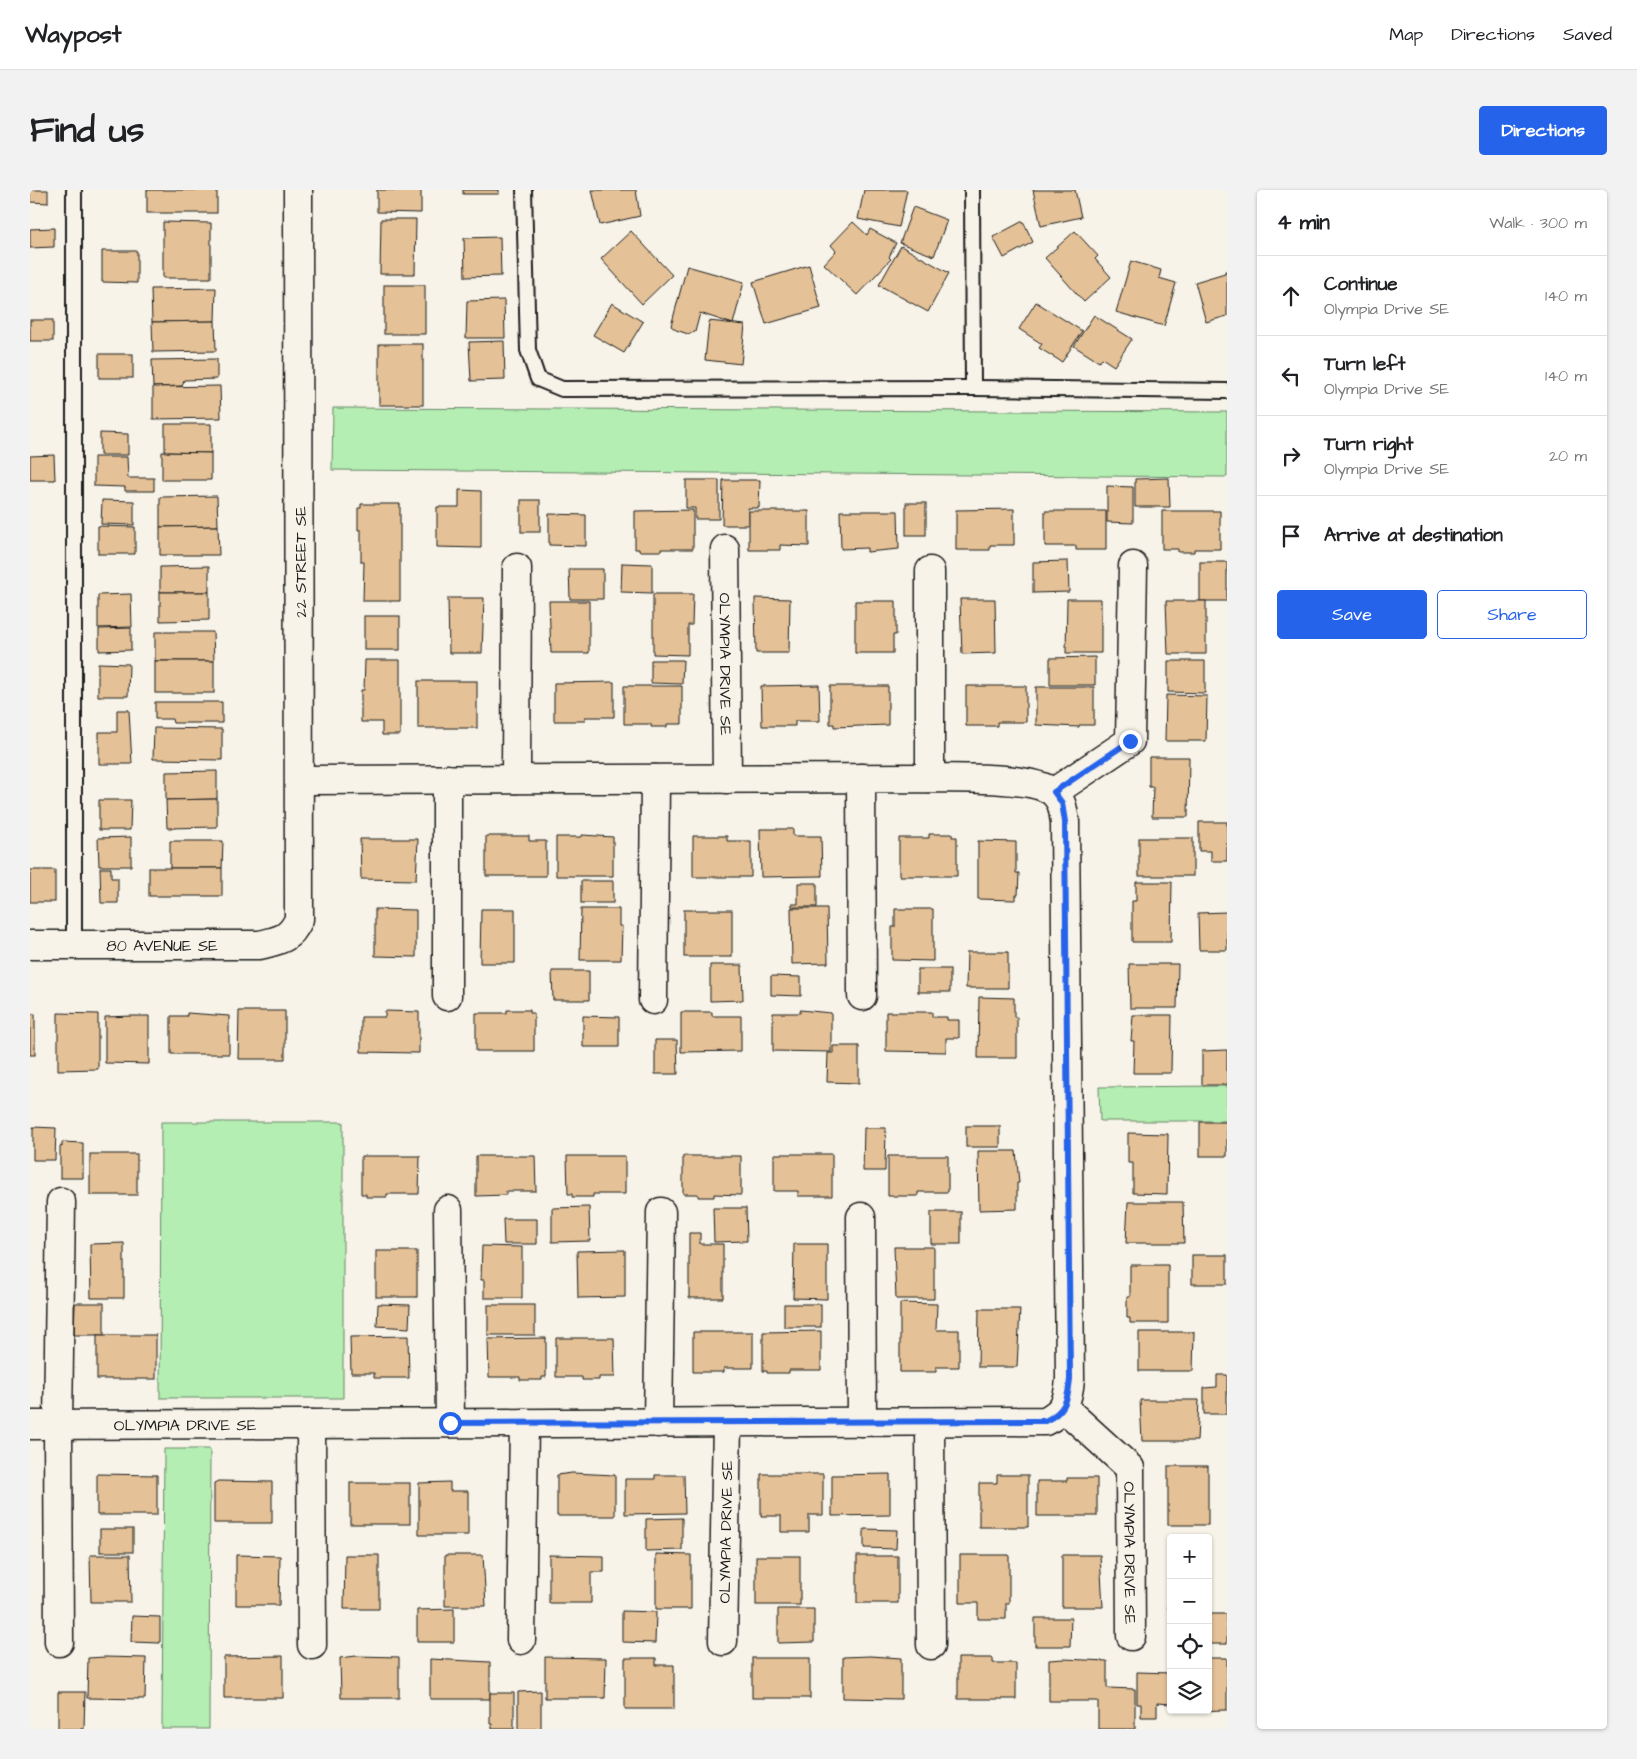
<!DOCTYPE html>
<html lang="en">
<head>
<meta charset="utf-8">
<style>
	:root { --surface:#fff; --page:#f2f2f2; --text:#202124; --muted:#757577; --line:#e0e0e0; --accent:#2563eb }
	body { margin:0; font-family:"Architects Daughter",sans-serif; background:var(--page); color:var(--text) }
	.controls { position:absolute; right:15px; bottom:15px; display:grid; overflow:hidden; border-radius:5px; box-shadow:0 1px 4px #0004 }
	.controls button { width:45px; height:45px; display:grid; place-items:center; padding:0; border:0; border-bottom:1px solid var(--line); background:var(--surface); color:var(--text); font:25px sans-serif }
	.stop { position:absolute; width:15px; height:15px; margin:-11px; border:4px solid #2563eb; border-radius:50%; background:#fff }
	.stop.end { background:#2563eb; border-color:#fff; box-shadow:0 1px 5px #0008 }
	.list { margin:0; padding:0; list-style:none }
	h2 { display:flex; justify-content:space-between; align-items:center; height:65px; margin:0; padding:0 20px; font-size:21px }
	h2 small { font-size:16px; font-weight:400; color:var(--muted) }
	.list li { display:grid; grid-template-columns:32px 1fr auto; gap:15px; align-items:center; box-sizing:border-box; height:80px; padding:0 20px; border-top:1px solid var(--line) }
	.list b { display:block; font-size:19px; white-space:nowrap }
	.list p { margin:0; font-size:16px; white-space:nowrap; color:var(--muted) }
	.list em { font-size:16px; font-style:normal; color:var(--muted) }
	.actions { display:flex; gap:10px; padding:15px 20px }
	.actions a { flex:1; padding:11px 0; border:1px solid var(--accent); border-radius:5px; text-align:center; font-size:18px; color:var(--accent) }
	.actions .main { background:var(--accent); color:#fff }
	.icon { flex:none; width:28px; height:28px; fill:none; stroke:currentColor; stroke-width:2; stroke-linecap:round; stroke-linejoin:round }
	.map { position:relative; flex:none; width:1197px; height:1539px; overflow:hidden; border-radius:5px }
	header { display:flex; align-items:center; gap:30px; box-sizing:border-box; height:70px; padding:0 25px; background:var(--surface); border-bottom:1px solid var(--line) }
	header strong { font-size:24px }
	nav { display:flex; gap:28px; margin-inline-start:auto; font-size:18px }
	.intro { display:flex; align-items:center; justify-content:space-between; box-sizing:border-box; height:120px; padding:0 30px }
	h1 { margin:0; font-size:35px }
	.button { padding:12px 22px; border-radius:5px; background:var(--accent); color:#fff; font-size:18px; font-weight:700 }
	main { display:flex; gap:30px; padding:0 30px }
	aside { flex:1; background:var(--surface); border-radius:5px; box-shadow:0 1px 4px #0004 }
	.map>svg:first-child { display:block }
	.green { fill:#b4eeb2; stroke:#688567 }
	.building { fill:#e4c196; stroke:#1c1c1c }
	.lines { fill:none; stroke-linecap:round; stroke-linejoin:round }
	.service-casing { stroke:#1c1c1c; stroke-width:18 }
	.minor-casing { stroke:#1c1c1c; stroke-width:31 }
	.service { stroke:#f7f3e8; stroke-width:14 }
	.minor { stroke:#f7f3e8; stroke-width:28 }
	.route { stroke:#2563eb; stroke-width:6 }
	.labels { text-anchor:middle; stroke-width:4; stroke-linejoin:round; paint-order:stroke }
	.street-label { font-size:16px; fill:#1c1c1c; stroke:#f7f3e8 }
</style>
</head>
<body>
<header>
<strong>Waypost</strong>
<nav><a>Map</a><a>Directions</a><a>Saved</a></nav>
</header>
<div class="intro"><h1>Find us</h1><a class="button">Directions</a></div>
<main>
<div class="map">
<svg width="1197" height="1539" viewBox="0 0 1197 1539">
	<rect width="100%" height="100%" fill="#f7f3e8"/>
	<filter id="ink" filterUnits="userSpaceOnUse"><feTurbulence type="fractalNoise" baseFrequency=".02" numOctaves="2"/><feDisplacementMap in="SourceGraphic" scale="10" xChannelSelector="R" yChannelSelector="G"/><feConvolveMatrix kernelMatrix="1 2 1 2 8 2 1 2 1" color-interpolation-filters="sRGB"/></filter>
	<g filter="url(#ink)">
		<g class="green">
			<path d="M303,218L1197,222V287L302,280Z"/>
			<path d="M1197,896V931H1070L1069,897Z"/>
			<path d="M131,932H313V1208H130Z"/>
			<path d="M134,1259H180L179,1539H132Z"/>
		</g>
		<g class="building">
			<path d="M0,0H18V13L0,12Z"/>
			<rect x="117" y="0" width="70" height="23"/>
			<path d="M347,0H391V23L347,22Z"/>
			<rect x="433" y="0" width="36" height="4"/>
			<path d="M562,0H606L610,26L570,35Z"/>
			<path d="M834,0H877L869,37L828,29Z"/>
			<path d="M1003,0H1045L1051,27L1011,36Z"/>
			<path d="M883,17L917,30L904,66L870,53Z"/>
			<path d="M351,29H386L385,84H350Z"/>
			<path d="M993,31L1003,52L974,68L963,47Z"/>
			<path d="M133,32L181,33V88H133Z"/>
			<path d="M823,32L837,45L840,39L866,53L859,67L861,69L827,105L794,74L806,61L801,55Z"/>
			<path d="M24,38V57L0,58V39Z"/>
			<path d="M601,41L642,85L612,114L571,69Z"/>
			<path d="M1045,41L1068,66L1065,69L1081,87L1054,112L1015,68Z"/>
			<path d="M470,47L471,86L435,87L434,48Z"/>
			<path d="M871,56L919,83L898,122L849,95Z"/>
			<path d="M72,61H107V93L72,92Z"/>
			<path d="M1101,71L1131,80L1129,88L1146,93L1134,136L1086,122Z"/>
			<path d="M779,75L791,118L736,134L723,92Z"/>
			<path d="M657,76L714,92L703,134L670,123L665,142L658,144L646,140L641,136Z"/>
			<path d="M1195,81H1197V126L1176,132L1165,92L1195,83Z"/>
			<rect x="354" y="95" width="41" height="49"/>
			<path d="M186,98L185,131L122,132L121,99Z"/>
			<path d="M474,110L475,148H436L437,111Z"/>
			<path d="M1006,112L1052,141L1032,172L1009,158L1012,154L989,139Z"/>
			<path d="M582,113L613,132L594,163L563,145Z"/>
			<path d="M1064,125L1102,149L1084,176L1072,168L1069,172L1044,156Z"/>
			<rect x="0" y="130" width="23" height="21"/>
			<path d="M185,131L186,161L123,162L122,132Z"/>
			<path d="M679,131L715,135L711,174L675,170Z"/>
			<path d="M474,151L475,190L441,191L439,152Z"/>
			<rect x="349" y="154" width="44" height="61"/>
			<rect x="69" y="164" width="34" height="24"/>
			<path d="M187,169V189L154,190L152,196L123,197L122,170Z"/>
			<path d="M190,196L191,228L123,229V197Z"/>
			<path d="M135,234H181V263L135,262Z"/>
			<path d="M70,243L98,244V265H70Z"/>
			<path d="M132,262L181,263V290H132Z"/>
			<path d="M24,265L25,290H0V266Z"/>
			<path d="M64,267H97L98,288H124V301H95V297L64,296Z"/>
			<path d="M1139,288L1140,317H1105V289Z"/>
			<path d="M656,290H689V329H665V318H656Z"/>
			<path d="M693,290H730L729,318H718V335H692Z"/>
			<path d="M1077,296L1103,297V333L1077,332Z"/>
			<path d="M429,300L451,301V358L407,357V317H429Z"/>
			<path d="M187,306L188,336L130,337V307Z"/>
			<path d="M72,310L104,311V335L71,334Z"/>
			<rect x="491" y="310" width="19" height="32"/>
			<rect x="876" y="313" width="20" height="32"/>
			<path d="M331,314H370V411H333L334,372H331V340H328V318H331Z"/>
			<path d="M984,319V355H960V360H926V320Z"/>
			<path d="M663,320V359H631V361H609V359H605V321Z"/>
			<path d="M719,321H779V356L750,355V360H719Z"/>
			<path d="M810,321H868L869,359L837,362V358L811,359Z"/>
			<path d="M1015,321H1076V360H1046V356H1015Z"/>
			<path d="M1132,321H1190V359H1164V362H1148V359H1132Z"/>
			<path d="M519,324L556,325V356L519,355Z"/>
			<path d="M68,336L105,337V364H68Z"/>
			<path d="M188,336L189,365H130V337Z"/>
			<path d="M1038,371L1039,402L1003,403V372Z"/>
			<rect x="1170" y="372" width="27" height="39"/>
			<path d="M592,373L622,374V403L591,402Z"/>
			<path d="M179,376V402H130V377Z"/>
			<path d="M539,379H573V409H540Z"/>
			<path d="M130,402H179V430L130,431Z"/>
			<path d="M101,404L102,437L68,438V405Z"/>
			<path d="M623,404H663L662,435H658V465L623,464Z"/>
			<path d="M418,408H454L452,463H419Z"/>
			<path d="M725,408L760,409L759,463H726Z"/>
			<path d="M930,409H965L966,463L932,464Z"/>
			<path d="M1037,409H1071V463H1036Z"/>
			<path d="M519,411H559V463H521Z"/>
			<path d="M825,411H866V445H863V463H825Z"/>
			<path d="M1136,411H1176V464H1138Z"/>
			<rect x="334" y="426" width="36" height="34"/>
			<path d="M101,438V460L69,461V439Z"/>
			<path d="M125,442H183L184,471H125Z"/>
			<path d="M1065,467V495H1020V468Z"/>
			<path d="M335,470H370V545H352V532H331V500H334Z"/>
			<path d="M621,470H653L652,494L621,493Z"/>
			<rect x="125" y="471" width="59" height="32"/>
			<path d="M1138,471H1175V503L1138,502Z"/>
			<path d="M68,473L99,474L98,506H68Z"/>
			<rect x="388" y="491" width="59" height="47"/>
			<path d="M584,492V527H555V531H524V493Z"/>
			<path d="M789,495L790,531H765V536H732L731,496Z"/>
			<path d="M594,496H652V534H637V537H621V534H594Z"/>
			<path d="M800,496H858V535L804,537V534H800Z"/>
			<path d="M936,496H996V532H967V536H936Z"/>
			<path d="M1006,497H1064V535H1049V537L1006,535Z"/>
			<path d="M1136,505L1177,506L1176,551H1135Z"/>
			<path d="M125,512H192V533H143L142,529H125Z"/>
			<path d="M87,520H99L102,574H69V542H87Z"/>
			<path d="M124,538L192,539V570L123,569Z"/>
			<path d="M1119,567H1159L1158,627H1122L1123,597H1119Z"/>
			<path d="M187,581V609L136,610V582Z"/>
			<path d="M187,609V637L137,638L136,610Z"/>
			<path d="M69,610H101L100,640H69Z"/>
			<path d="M1169,632H1197V671H1181V661H1169Z"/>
			<path d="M730,639H763V646H791L792,686L731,687Z"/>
			<path d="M899,644H922V647H927V686H869V648H899Z"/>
			<path d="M552,645L583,647V686H526V647H552Z"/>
			<path d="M456,646H499V651H516V686H456Z"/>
			<path d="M663,646H697V651H721V687H663Z"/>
			<path d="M101,647V676H69L68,648Z"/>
			<rect x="1109" y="648" width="54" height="38"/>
			<path d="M330,649H388L386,690L331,689Z"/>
			<path d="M140,651H193L192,678H140Z"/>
			<path d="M948,651L986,652V683H989L988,705H986V710L948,709Z"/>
			<path d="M70,678H81V688H88V713H71Z"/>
			<rect x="119" y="678" width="73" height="28"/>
			<rect x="0" y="680" width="25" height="32"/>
			<rect x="551" y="691" width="32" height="22"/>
			<path d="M1106,692H1142L1141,752H1102V711H1106Z"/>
			<path d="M768,693H787V717H762V714H768Z"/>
			<path d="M761,718H797L798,773L762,774Z"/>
			<path d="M345,719L386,720V767L345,766Z"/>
			<path d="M451,719H485V773H450Z"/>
			<path d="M551,719H589V736H592L591,770H550Z"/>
			<path d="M865,719H903V771L862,770V737H865Z"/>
			<rect x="654" y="720" width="48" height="47"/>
			<path d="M1197,722V760H1169L1168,723Z"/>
			<path d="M937,762H978V798H936Z"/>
			<path d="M1099,774H1148L1147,818H1100Z"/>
			<path d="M680,775H712L713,810L680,811Z"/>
			<rect x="888" y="779" width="32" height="23"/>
			<path d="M522,781H559V810H523Z"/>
			<path d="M741,786L771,787V806L741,805Z"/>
			<path d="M949,807L984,808V827H987V868H948Z"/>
			<path d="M477,820H500V823H504V861H446V823H477Z"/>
			<path d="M770,820L801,823V862L743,861V823H770Z"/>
			<path d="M209,821H255V869H208Z"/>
			<path d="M355,821L389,822V863L331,862V827H355Z"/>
			<path d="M651,822H682V826H711V861L651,862Z"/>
			<path d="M856,822H902V827H917V830H929V848H916V862L856,861Z"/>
			<path d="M28,823L68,824V879L28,880Z"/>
			<path d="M157,823L199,826V864H141V826H157Z"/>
			<rect x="0" y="824" width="5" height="41"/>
			<path d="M1103,825H1142L1141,883H1103L1104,851H1101Z"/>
			<path d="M102,826H119V874L75,873V827Z"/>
			<path d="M553,826L589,827V857H553Z"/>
			<path d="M625,850H647L648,884H625Z"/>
			<path d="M803,856H829V893L797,892L798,863H803Z"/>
			<path d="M1197,860V895H1172V861Z"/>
			<rect x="1170" y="932" width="27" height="34"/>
			<rect x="936" y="936" width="34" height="21"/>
			<path d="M3,937L26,938L25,970H3Z"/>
			<path d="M834,938H856L855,981H833Z"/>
			<path d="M1098,943L1138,944L1137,1004L1103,1003V973H1098Z"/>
			<path d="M32,952L53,953V988H30V956L32,957Z"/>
			<path d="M948,961H986L989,993H987V1019L949,1020Z"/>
			<rect x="60" y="964" width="47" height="41"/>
			<path d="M744,964H802V1006H768V1001H744Z"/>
			<path d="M331,966H390L389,1004H357V1007H336V1004H331Z"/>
			<path d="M446,966H505L506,1001H476V1005L446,1006Z"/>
			<path d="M537,966H595V1004H563V1007H542V1004H538Z"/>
			<path d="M653,966H711V1005L684,1004V1007H668V1004H653Z"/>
			<path d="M858,966H918V1002H888V1006H858Z"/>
			<path d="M1098,1012H1153L1154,1053H1096Z"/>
			<path d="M559,1017L560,1051L522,1052V1018Z"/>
			<path d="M683,1018H716L717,1051L684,1052Z"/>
			<rect x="901" y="1022" width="30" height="32"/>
			<path d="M507,1029V1054H474L473,1029Z"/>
			<path d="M659,1043H670V1054H693V1108H659Z"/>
			<path d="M94,1053V1108H61L60,1054Z"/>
			<path d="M764,1054H797V1109L763,1108Z"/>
			<path d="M452,1056L492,1057V1108H454V1090H451Z"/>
			<path d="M864,1057H904V1109H866Z"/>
			<path d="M595,1060V1107L548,1108L547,1061Z"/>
			<rect x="346" y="1061" width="41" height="46"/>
			<rect x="1162" y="1065" width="35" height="29"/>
			<path d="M1100,1075H1138V1133H1100V1128H1097V1107H1100Z"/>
			<path d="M45,1113H74V1145H44Z"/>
			<path d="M870,1113L907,1114L906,1140H929V1177H906V1182H870Z"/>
			<path d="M348,1114L380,1115L379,1138L347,1136Z"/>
			<rect x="754" y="1114" width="37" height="23"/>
			<rect x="458" y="1115" width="47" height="30"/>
			<path d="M949,1119H990L987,1177H948Z"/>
			<path d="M791,1141V1180H759V1183H737V1181H733V1142Z"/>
			<path d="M663,1142H723V1178H694V1182H663Z"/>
			<path d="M1109,1142H1164L1163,1181H1109Z"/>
			<rect x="67" y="1145" width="59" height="44"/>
			<path d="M378,1146L379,1188H344V1183H321L320,1147Z"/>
			<path d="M516,1148V1187H512V1190H490V1187H459L458,1149Z"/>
			<path d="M526,1148H584L585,1187H569V1190H552V1187H526Z"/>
			<path d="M1187,1185H1197V1224H1174V1198L1187,1197Z"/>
			<path d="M1110,1210H1169L1167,1251H1112Z"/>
			<rect x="1138" y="1276" width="40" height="59"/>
			<path d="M542,1283L585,1285V1326H527V1285Z"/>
			<path d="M67,1284L127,1285V1325H67Z"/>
			<path d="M731,1284H793V1325H779V1342H751V1326H731Z"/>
			<path d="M860,1284V1325L802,1326V1285Z"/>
			<path d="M625,1285H654L655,1323L595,1324V1289H625Z"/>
			<path d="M967,1285H998V1337H949V1293H967Z"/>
			<path d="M1037,1288H1067V1326H1007V1291H1037Z"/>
			<path d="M188,1291L242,1292V1333H184V1293Z"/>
			<path d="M420,1292V1301H438V1345H389V1293Z"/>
			<rect x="320" y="1293" width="60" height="41"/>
			<path d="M652,1328V1360L616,1361V1329Z"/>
			<rect x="70" y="1339" width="33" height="23"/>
			<path d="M834,1339L867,1340L866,1359L834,1358Z"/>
			<path d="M626,1364L661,1365V1419H626Z"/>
			<path d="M60,1365H100L101,1412H61Z"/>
			<path d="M206,1365L250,1366L249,1415H206Z"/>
			<path d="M315,1365H349V1419H314Z"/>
			<path d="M415,1365H453L456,1416H415Z"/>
			<path d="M519,1365L574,1366V1382H561V1413H519Z"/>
			<path d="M930,1365H979V1413H976V1429H948V1413H930Z"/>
			<path d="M1032,1365H1070L1073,1417H1032Z"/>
			<path d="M1139,1365H1141V1420L1138,1419Z"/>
			<rect x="726" y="1366" width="44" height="49"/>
			<rect x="827" y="1366" width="41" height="47"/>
			<path d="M424,1419V1452H387V1420Z"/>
			<path d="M748,1419H784V1452L748,1453Z"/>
			<path d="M592,1421L626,1422L625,1453L592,1452Z"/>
			<rect x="1178" y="1424" width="19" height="30"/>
			<path d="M102,1426L130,1427V1453L101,1452Z"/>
			<path d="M1005,1428H1041L1040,1456H1005Z"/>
			<path d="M253,1466V1508H194V1467Z"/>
			<path d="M326,1466L369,1467V1508H311L310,1468Z"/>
			<path d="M840,1466L871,1468V1509L813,1508V1467Z"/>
			<path d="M75,1467L116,1468L115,1509L57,1508L58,1468Z"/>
			<path d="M515,1467L576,1468L575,1508H515Z"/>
			<path d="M595,1468H626V1475H644V1519H595Z"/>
			<rect x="722" y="1468" width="58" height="40"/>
			<path d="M928,1468H963V1473H986V1509H928Z"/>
			<path d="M1178,1468H1197V1520L1156,1521L1178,1520Z"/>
			<path d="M400,1469L460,1472V1509H400Z"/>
			<path d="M1034,1469L1077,1471V1498L1105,1499V1539H1068V1511H1019V1470Z"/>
			<path d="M1107,1482L1141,1483V1514L1127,1513V1527H1111V1514H1107Z"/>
			<path d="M511,1501V1539H488V1502Z"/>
			<path d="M28,1502H55L54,1539H28Z"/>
			<path d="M460,1503H484V1539H462V1534H460Z"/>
		</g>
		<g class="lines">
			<g class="service-casing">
				<g id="service">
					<path d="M44,0V755"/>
					<path d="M494,0L498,160L508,189L532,199L943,198L1197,201"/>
					<path d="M942,0L943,198"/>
				</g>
			</g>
			<g class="minor-casing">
				<g id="minor">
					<path id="s1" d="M695,359L697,589"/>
					<path d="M900,381V588"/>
					<path d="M831,588L832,806"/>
					<path d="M417,589V806"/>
					<path d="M486,589L487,378"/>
					<path d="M1024,602L1100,551L1103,376"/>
					<path id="s2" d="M0,755H230C250,750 260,749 269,729L268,0"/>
					<path d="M623,810L625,589"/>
					<path d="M418,1020L420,1233"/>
					<path d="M831,1027L832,1232"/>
					<path id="s3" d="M1034,1218L1100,1278L1101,1446"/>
					<path d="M900,1232L901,1455"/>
					<path d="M628,1233L631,1022"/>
					<path d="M281,1234L282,1455"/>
					<path id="s4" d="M0,1235L1015,1231C1035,1222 1038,1210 1040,1189L1035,632C1033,621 1033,612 1025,604C1007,585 927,589 900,588L271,590"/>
					<path d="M491,1450L494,1233"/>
					<path id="s5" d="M693,1451L697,1233"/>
					<path d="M29,1452L28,1235L31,1012"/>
				</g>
			</g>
			<use href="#service" class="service"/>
			<use href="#minor" class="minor"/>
		</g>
	</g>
	<g class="lines" filter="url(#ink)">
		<path class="route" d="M420,1233L1015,1231C1035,1222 1038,1210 1040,1189L1035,632L1032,613L1024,602L1100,551"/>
	</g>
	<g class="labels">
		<g class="street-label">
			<text transform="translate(270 372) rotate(-90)" y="6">22 STREET SE</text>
			<text dy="6" stroke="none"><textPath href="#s1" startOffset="115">OLYMPIA DRIVE SE</textPath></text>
			<text dy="6" stroke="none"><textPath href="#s2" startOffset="132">80 AVENUE SE</textPath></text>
			<text dy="6" stroke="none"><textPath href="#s4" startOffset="155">OLYMPIA DRIVE SE</textPath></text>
			<text dy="6" stroke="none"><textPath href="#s5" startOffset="109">OLYMPIA DRIVE SE</textPath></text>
			<text dy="6" stroke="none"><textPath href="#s3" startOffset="174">OLYMPIA DRIVE SE</textPath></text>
		</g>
	</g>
</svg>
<div class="controls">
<button>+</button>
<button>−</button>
<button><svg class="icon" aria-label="locate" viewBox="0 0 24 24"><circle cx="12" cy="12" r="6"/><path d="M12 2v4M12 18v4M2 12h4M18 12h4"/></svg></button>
<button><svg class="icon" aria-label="layers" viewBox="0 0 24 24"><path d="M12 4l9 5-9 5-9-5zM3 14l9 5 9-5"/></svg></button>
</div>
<div class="stop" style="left:420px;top:1233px"></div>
<div class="stop end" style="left:1100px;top:551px"></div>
</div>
<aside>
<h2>4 min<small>Walk · 300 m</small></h2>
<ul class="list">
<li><svg class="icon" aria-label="ahead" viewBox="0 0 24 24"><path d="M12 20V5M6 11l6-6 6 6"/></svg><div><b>Continue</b><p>Olympia Drive SE</p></div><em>140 m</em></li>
<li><svg class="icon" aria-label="left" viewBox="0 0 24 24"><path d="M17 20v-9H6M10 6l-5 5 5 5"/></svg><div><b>Turn left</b><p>Olympia Drive SE</p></div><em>140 m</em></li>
<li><svg class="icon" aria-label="right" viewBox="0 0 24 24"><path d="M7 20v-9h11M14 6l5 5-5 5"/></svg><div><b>Turn right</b><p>Olympia Drive SE</p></div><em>20 m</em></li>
<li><svg class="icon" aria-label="arrive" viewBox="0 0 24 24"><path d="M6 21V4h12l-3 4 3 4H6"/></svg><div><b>Arrive at destination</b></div></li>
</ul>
<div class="actions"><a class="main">Save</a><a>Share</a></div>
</aside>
</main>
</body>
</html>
